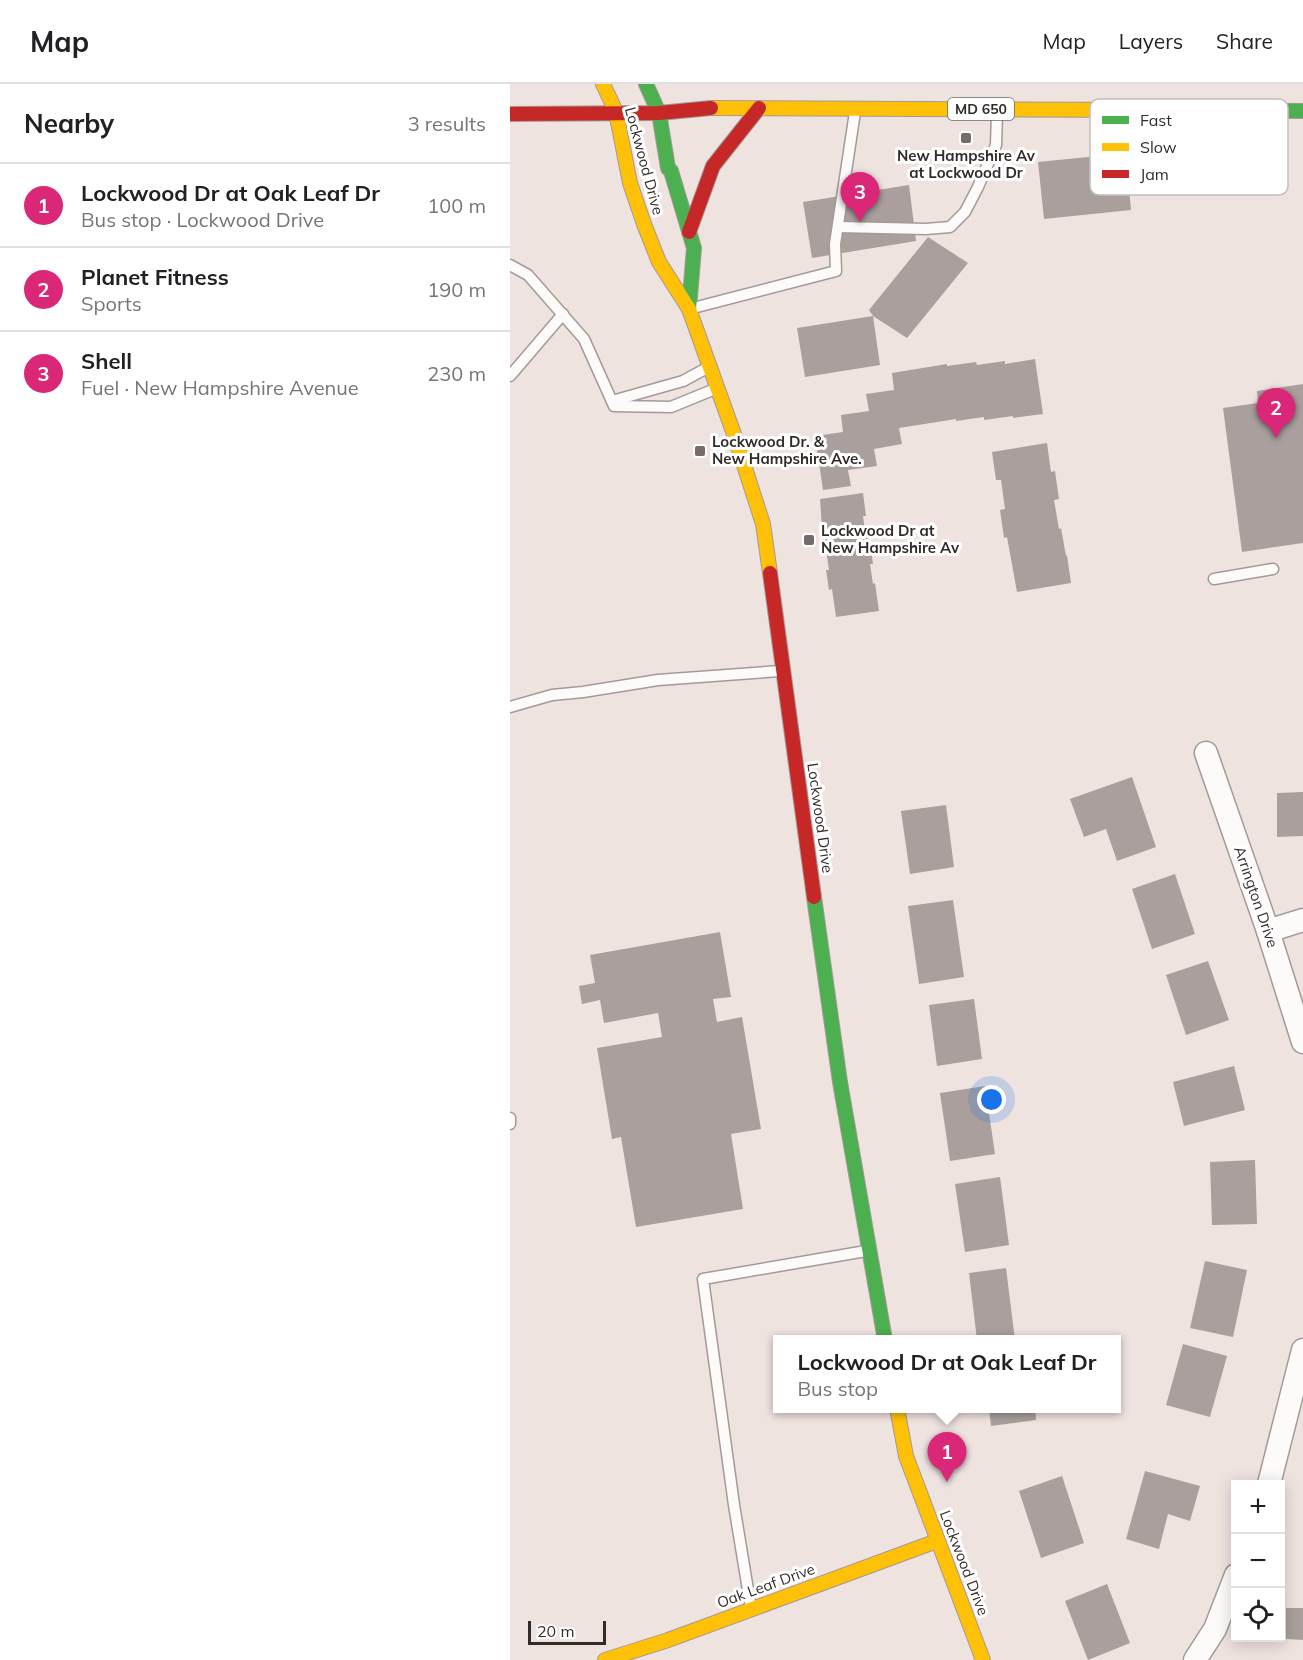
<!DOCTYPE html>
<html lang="en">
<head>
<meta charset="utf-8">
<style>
	:root { --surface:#fff; --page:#f2f2f2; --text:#202124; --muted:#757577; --line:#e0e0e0; --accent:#db2777 }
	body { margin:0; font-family:Mulish,sans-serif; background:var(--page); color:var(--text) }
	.controls { position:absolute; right:18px; bottom:18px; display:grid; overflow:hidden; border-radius:0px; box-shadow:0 3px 15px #0003 }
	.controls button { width:54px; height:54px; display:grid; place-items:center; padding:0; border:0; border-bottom:2px solid var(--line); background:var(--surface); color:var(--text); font:30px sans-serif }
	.scale { position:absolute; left:18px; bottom:15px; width:78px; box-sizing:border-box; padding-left:6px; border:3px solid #332b2a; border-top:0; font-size:16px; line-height:21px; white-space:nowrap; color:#332b2a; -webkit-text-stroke:4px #fff; paint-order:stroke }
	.you { position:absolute; left:482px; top:1016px; width:21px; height:21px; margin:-15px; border:4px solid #fff; border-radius:50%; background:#1a73e8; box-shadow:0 0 0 9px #1a73e833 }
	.badge { display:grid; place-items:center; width:39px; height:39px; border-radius:50%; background:var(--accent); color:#fff; font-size:20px; font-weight:700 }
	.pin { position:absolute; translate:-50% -50px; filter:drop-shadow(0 2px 3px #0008) }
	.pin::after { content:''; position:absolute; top:32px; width:21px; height:18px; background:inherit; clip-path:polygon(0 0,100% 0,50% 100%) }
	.popup { position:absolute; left:263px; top:1251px; width:348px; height:78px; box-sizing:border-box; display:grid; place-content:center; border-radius:0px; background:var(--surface); filter:drop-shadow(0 2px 4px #0005); font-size:20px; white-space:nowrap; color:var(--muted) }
	.popup b { font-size:22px; color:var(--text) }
	.popup::after { content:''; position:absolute; left:50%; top:100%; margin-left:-12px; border:12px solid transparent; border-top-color:var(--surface) }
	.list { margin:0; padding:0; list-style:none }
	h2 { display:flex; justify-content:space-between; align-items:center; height:78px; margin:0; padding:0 24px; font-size:26px }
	h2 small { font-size:20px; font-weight:400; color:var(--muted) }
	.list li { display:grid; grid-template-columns:39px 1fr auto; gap:18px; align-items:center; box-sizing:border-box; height:84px; padding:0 24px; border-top:2px solid var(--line) }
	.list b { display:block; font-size:22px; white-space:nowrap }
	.list p { margin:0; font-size:20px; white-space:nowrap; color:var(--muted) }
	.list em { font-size:20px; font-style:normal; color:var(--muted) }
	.icon { flex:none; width:33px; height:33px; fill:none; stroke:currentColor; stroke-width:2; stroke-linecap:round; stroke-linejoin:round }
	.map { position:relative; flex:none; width:793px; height:1576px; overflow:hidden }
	header { display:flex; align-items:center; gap:36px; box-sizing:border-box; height:84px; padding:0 30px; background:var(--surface); border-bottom:2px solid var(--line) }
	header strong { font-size:28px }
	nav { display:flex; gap:33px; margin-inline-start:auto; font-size:21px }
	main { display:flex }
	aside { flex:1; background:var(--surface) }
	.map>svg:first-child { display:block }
	.building { fill:#a9a09d }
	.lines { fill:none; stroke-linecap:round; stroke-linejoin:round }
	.lane-casing { stroke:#a39a97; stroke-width:13 }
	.street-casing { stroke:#a39a97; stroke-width:25 }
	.fast-casing { stroke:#a39a97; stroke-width:16 }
	.slow-casing { stroke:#a39a97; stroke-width:16 }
	.jam-casing { stroke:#a39a97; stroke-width:16 }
	.lane { stroke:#fdfbfa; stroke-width:10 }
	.street { stroke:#fdfbfa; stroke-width:22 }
	.fast { stroke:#4caf50; stroke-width:14 }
	.slow { stroke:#ffc107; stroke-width:14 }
	.jam { stroke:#c62828; stroke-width:14 }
	.poi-dot { fill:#756b6a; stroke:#fff; stroke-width:2 }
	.labels { text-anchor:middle; stroke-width:6; stroke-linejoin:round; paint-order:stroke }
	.shield { fill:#fff; stroke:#706b6a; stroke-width:1.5 }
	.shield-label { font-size:14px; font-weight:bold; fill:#332b2a }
	.poi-label { font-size:15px; font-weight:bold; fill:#332b2a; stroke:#fff; text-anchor:start }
	.street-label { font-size:15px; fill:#332b2a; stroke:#fff }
	.key { fill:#fff; stroke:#c2bfbf; stroke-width:1.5 }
	.key-label { font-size:16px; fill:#332b2a }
</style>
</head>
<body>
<header>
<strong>Map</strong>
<nav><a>Map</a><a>Layers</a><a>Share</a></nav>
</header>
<main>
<aside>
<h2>Nearby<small>3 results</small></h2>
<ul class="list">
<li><span class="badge">1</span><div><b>Lockwood Dr at Oak Leaf Dr</b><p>Bus stop · Lockwood Drive</p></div><em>100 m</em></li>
<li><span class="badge">2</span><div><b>Planet Fitness</b><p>Sports</p></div><em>190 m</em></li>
<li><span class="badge">3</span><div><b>Shell</b><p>Fuel · New Hampshire Avenue</p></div><em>230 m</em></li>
</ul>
</aside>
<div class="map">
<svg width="793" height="1576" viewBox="0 0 793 1576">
	<rect width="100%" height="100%" fill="#efe3e0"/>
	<g class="building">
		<path d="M598,71L599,86L617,84L621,126L534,135L528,78Z"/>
		<path d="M399,101L406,157L302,174L293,118Z"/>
		<path d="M418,153L458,179L397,254L363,232L370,281L295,293L287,244L363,232L359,226Z"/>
		<path d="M525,275L533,330L503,334V332L474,336V333L446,337V335L389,344L392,360L364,365L367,382L338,386L341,402L313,406L305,352L333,348L331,331L359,327L356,310L384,306L382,289L437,280V282L466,278L467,281L495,277V280Z"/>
		<path d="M793,300V459L732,468L713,324L748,319L747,307Z"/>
		<path d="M537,359L541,388L545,387L549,415L544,416L549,445L551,444L556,472L557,471L561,499L507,508L497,453L494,454L490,426L495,425L491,396H486L482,368Z"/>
		<path d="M353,409L356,432H353L356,453L359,452L363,480H360L363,500L365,499L369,527L326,533L322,505L319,506L316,486H319L315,458H313L310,415Z"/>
		<path d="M622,693L646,763L607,777L596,745L574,753L560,715Z"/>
		<path d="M793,708V752L767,753V709Z"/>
		<path d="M436,721L444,783L400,790L391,727Z"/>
		<path d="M665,790L685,850L642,865L622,805Z"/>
		<path d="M443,816L454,893L409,900L398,822Z"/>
		<path d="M210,848L221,913L203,915L207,938L232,933L251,1045L221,1050L233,1125L126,1143L111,1053L102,1055L87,964L152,953L148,929L94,939L90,916L72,920L69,902L85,899L80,871Z"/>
		<path d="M698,877L719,936L676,951L656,891Z"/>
		<path d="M464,915L472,975L427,982L419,921Z"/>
		<path d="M724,982L735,1026L674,1042L663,998Z"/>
		<path d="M475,1002L485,1070L440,1077L430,1009Z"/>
		<path d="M745,1076L747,1140L702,1141L700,1078Z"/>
		<path d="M490,1093L499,1161L455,1168L445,1100Z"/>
		<path d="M695,1177L737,1186L723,1253L680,1244Z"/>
		<path d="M496,1184L505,1256H467L459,1189Z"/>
		<path d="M673,1260L717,1272L700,1333L656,1321Z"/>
		<path d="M479,1324H525L526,1336L481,1342Z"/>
		<path d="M635,1387L690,1402L680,1437L658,1430L649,1465L616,1455Z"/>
		<path d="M552,1392L574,1459L531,1474L509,1407Z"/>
		<path d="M597,1500L620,1559L578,1576L555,1517Z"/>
		<path d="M776,1524H793V1556L776,1555Z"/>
	</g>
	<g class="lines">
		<g class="lane-casing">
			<g id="lane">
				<path d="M328,143L416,145L440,143L455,128L468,103L486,61L487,29"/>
				<path d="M0,181L18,191L74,255L104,322L161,323L205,305"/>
				<path d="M183,224L326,187L325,160L345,28"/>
				<path d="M0,292L53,230"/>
				<path d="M102,317L173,297L197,284"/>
				<path d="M704,495L763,485"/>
				<path d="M0,623L42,611L73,608L148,596L270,587"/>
				<path d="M0,1034V1040"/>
				<path d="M241,1524L224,1421L193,1195L356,1167"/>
			</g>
		</g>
		<g class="street-casing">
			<g id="street">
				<path d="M696,669L758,847L793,958"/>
				<path d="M758,847L793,836"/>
				<path d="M759,1400L793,1266"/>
				<path d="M685,1576L705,1545L726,1491"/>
			</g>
		</g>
		<g class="fast-casing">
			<g id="fast">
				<path d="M136,0L149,29L158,84L161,87L184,164L179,225"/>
				<path d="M636,26L793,27"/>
				<path d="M304,813L330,998L375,1256"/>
			</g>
		</g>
		<g class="slow-casing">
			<g id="slow">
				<path d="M93,0L106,28L120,99L134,140L149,178L179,225L225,353L253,440L260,489"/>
				<path d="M201,24L636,26"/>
				<path d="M387,1324L396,1372L473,1576"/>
				<path d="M95,1576L158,1556L427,1457"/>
			</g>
		</g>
		<g class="jam-casing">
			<g id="jam">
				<path d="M0,30L149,29L201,24"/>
				<path d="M179,148L203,82L249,24"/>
				<path d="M260,489L304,813"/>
			</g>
		</g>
		<use href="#lane" class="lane"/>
		<use href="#street" class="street"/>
		<use href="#fast" class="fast"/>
		<use href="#slow" class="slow"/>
		<use href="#jam" class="jam"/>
	</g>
	<g class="poi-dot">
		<rect x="450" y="48" width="12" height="12" rx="3"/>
		<rect x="184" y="361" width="12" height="12" rx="3"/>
		<rect x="293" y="450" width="12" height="12" rx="3"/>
	</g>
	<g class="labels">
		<rect class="shield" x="438" y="14" width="66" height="22" rx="4.5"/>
		<g class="shield-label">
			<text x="471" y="30">MD 650</text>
		</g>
		<g class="poi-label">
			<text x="456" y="77" text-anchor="middle">New Hampshire Av<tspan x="456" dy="17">at Lockwood Dr</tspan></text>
			<text x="202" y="363">Lockwood Dr. &amp;<tspan x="202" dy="17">New Hampshire Ave.</tspan></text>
			<text x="311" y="452">Lockwood Dr at<tspan x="311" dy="17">New Hampshire Av</tspan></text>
		</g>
		<g class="street-label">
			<text transform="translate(134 77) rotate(75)" y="5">Lockwood Drive</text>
			<text transform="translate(310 734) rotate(82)" y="5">Lockwood Drive</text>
			<text transform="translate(746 813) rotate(71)" y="5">Arrington Drive</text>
			<text transform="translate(454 1479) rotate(69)" y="5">Lockwood Drive</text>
			<text transform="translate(256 1502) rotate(-20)" y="5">Oak Leaf Drive</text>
		</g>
	</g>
	<rect x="580" y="15" width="198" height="96" rx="9" class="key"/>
	<rect x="592" y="32" width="27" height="8" fill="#4caf50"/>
	<rect x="592" y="59" width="27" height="8" fill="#ffc107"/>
	<rect x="592" y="86" width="27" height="8" fill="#c62828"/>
	<g class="key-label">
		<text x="630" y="42">Fast</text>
		<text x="630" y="69">Slow</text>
		<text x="630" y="96">Jam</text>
	</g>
</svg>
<div class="controls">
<button>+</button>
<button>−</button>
<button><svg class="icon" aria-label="locate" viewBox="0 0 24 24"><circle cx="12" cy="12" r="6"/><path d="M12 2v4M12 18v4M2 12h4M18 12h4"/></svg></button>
</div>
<div class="scale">20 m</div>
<div class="you"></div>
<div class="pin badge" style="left:437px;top:1398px">1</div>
<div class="popup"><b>Lockwood Dr at Oak Leaf Dr</b>Bus stop</div>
<div class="pin badge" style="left:766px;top:354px">2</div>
<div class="pin badge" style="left:350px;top:138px">3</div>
</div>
</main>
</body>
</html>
